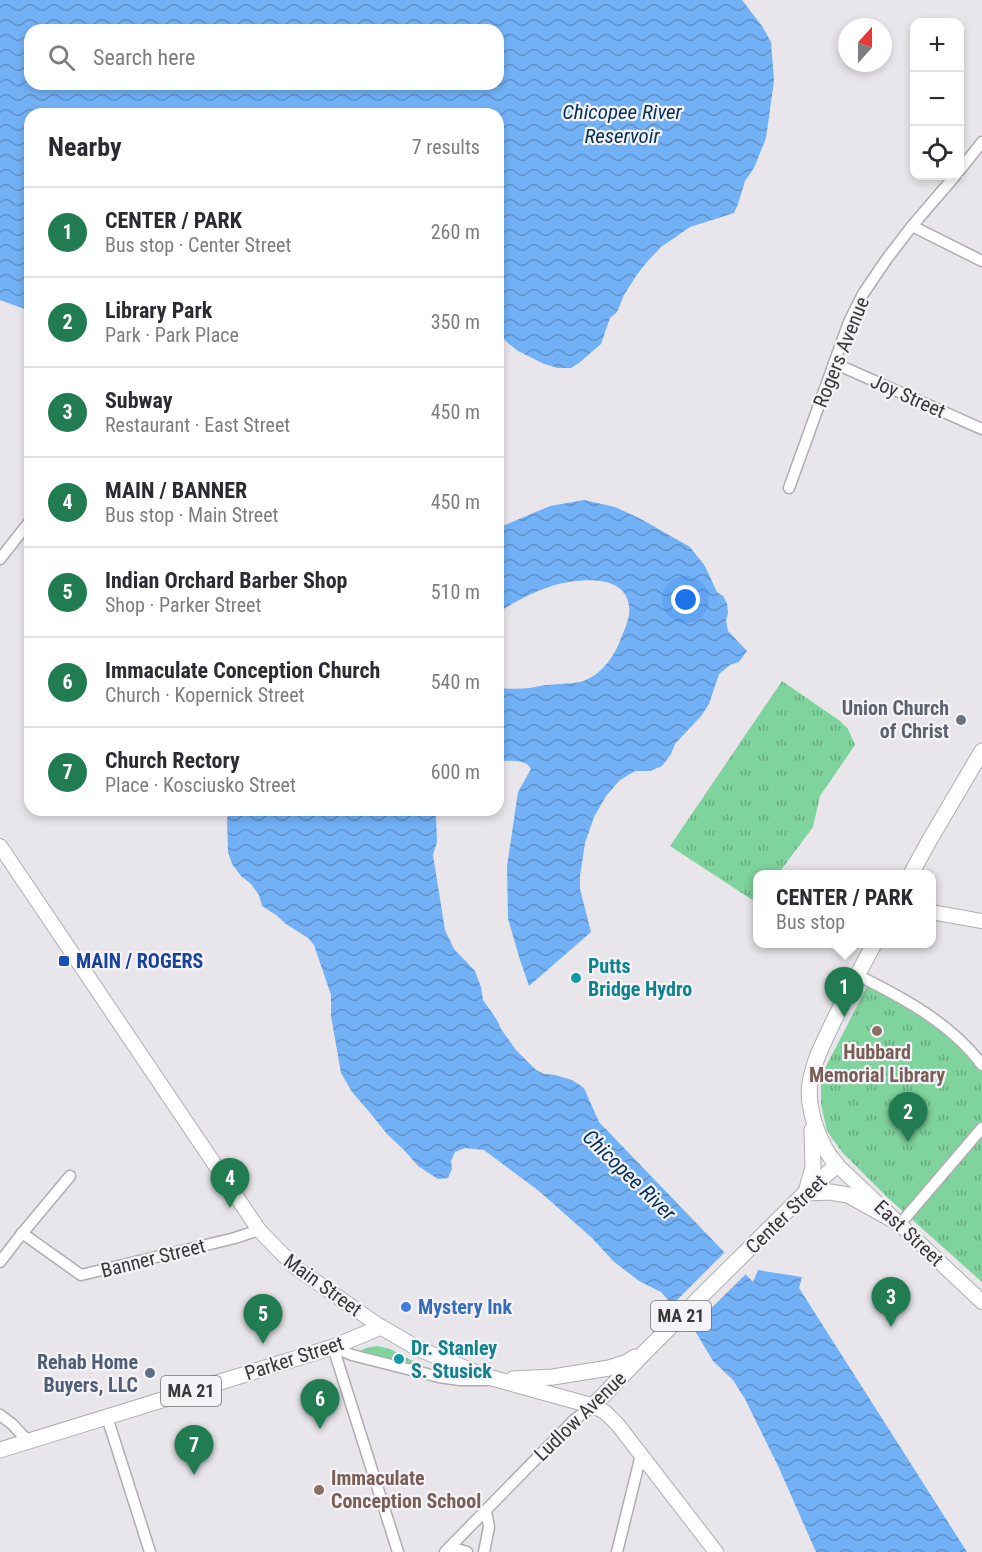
<!DOCTYPE html>
<html lang="en">
<head>
<meta charset="utf-8">
<style>
	:root { --surface:#fff; --page:#f2f2f3; --text:#2b2b33; --muted:#7c7c81; --line:#e1e1e2; --accent:#227c51 }
	body { margin:0; font-family:"Roboto Condensed",sans-serif; background:var(--page); color:var(--text) }
	.controls { position:absolute; right:18px; top:18px; display:grid; overflow:hidden; border-radius:12px; box-shadow:0 3px 9px #0003 }
	.controls button { width:54px; height:54px; display:grid; place-items:center; padding:0; border:0; border-bottom:2px solid var(--line); background:var(--surface); color:var(--text); font:30px sans-serif }
	.compass { position:absolute; left:838px; top:18px; width:54px; height:54px; border-radius:50%; background:var(--surface); box-shadow:0 3px 9px #0003; rotate:21deg }
	.you { position:absolute; left:686px; top:600px; width:21px; height:21px; margin:-15px; border:4px solid #fff; border-radius:50%; background:#1a73e8; box-shadow:0 0 0 9px #1a73e833 }
	.badge { display:grid; place-items:center; width:39px; height:39px; border-radius:50%; background:var(--accent); color:#fff; font-size:20px; font-weight:700 }
	.pin { position:absolute; translate:-50% -50px; filter:drop-shadow(0 2px 3px #0008) }
	.pin::after { content:''; position:absolute; top:32px; width:21px; height:18px; background:inherit; clip-path:polygon(0 0,100% 0,50% 100%) }
	.popup { position:absolute; left:753px; top:870px; width:183px; height:78px; box-sizing:border-box; display:grid; place-content:center; border-radius:12px; background:var(--surface); filter:drop-shadow(0 2px 4px #0005); font-size:20px; white-space:nowrap; color:var(--muted) }
	.popup b { font-size:22px; color:var(--text) }
	.popup::after { content:''; position:absolute; left:50%; top:100%; margin-left:-12px; border:12px solid transparent; border-top-color:var(--surface) }
	.list { margin:0; padding:0; list-style:none }
	h2 { display:flex; justify-content:space-between; align-items:center; height:78px; margin:0; padding:0 24px; font-size:26px }
	h2 small { font-size:20px; font-weight:400; color:var(--muted) }
	.list li { display:grid; grid-template-columns:39px 1fr auto; gap:18px; align-items:center; box-sizing:border-box; height:90px; padding:0 24px; border-top:2px solid var(--line) }
	.list b { display:block; font-size:22px; white-space:nowrap }
	.list p { margin:0; font-size:20px; white-space:nowrap; color:var(--muted) }
	.list em { font-size:20px; font-style:normal; color:var(--muted) }
	.icon { flex:none; width:33px; height:33px; fill:none; stroke:currentColor; stroke-width:2; stroke-linecap:round; stroke-linejoin:round }
	.map { position:relative; flex:none; width:982px; height:1552px; overflow:hidden }
	.search { position:absolute; background:var(--surface); box-shadow:0 3px 9px #0003; left:24px; top:24px; width:480px; height:66px; display:flex; align-items:center; gap:15px; box-sizing:border-box; padding:0 21px; border-radius:18px; color:var(--muted); font-size:22px }
	.panel { position:absolute; background:var(--surface); box-shadow:0 3px 9px #0003; left:24px; top:108px; width:480px; height:708px; border-radius:18px }
	.map>svg:first-child { display:block }
	.park { fill:url(#park-tufts) }
	.water { fill:url(#water-waves); fill-rule:evenodd }
	.pier { fill:#e8e6ea }
	.lines { fill:none; stroke-linecap:round; stroke-linejoin:round }
	.street-casing { stroke:#afadb1; stroke-width:13 }
	.secondary-casing { stroke:#afadb1; stroke-width:16 }
	.primary-casing { stroke:#afadb1; stroke-width:17 }
	.street { stroke:#fff; stroke-width:10 }
	.secondary { stroke:#fff; stroke-width:14 }
	.primary { stroke:#fff; stroke-width:15 }
	.worship-dot { fill:#6b7280; stroke:#f5f3f8; stroke-width:2 }
	.transit-dot { fill:#1a4fb4; stroke:#f5f3f8; stroke-width:2 }
	.culture-dot { fill:#0f9aa8; stroke:#f5f3f8; stroke-width:2 }
	.education-dot { fill:#8d6e63; stroke:#f5f3f8; stroke-width:2 }
	.shop-dot { fill:#3f7fe0; stroke:#f5f3f8; stroke-width:2 }
	.service-dot { fill:#5c6f8a; stroke:#f5f3f8; stroke-width:2 }
	.labels { text-anchor:middle; stroke-width:4.5; stroke-linejoin:round; paint-order:stroke }
	.shield { fill:#f5f3f8; stroke:#727173; stroke-width:1.5 }
	.shield-label { font-size:18px; font-weight:bold; fill:#3a393a }
	.street-label { font-size:20px; fill:#3a393a; stroke:#f5f3f8 }
	.worship-label { font-size:20px; font-weight:bold; fill:#5b616d; stroke:#f5f3f8; text-anchor:end }
	.transit-label { font-size:20px; font-weight:bold; fill:#164399; stroke:#f5f3f8; text-anchor:start }
	.culture-label { font-size:20px; font-weight:bold; fill:#0d838f; stroke:#f5f3f8; text-anchor:start }
	.education-label { font-size:20px; font-weight:bold; fill:#785e54; stroke:#f5f3f8 }
	.shop-label { font-size:20px; font-weight:bold; fill:#366cbe; stroke:#f5f3f8; text-anchor:start }
	.service-label { font-size:20px; font-weight:bold; fill:#4e5e75; stroke:#f5f3f8; text-anchor:end }
	.water-label { font-size:21px; font-style:italic; fill:#01315b; stroke:#f5f3f8 }
</style>
</head>
<body>
<div class="map">
<svg width="982" height="1552" viewBox="0 0 982 1552">
	<defs>
		<pattern id="park-tufts" width="24" height="20" patternUnits="userSpaceOnUse" patternTransform="scale(1.5)"><rect width="24" height="20" fill="#7fd39c"/><path d="M3 7l-1-3M5 7V3M7 7l1-3M15 17l-1-3M17 17v-4M19 17l1-3" fill="none" stroke="#69ac80"/></pattern>
		<pattern id="water-waves" width="16" height="10" patternUnits="userSpaceOnUse" patternTransform="scale(1.5)"><rect width="16" height="10" fill="#72b1f6"/><path d="M0 5q4-4 8 0t8 0" fill="none" stroke="#5f91c8"/></pattern>
	</defs>
	<rect width="100%" height="100%" fill="#e8e6ea"/>
	<g class="park">
		<path d="M782,681L840,721L848,729L855,745L820,796L813,827L778,874H757V903L670,846Z"/>
		<path d="M870,981L945,1028L982,1065V1282L888,1198L842,1152L827,1131L821,1104V1076Z"/>
		<path d="M377,1346L390,1349L424,1367L358,1352L366,1348Z"/>
	</g>
	<g class="water">
		<path d="M0,0H742L762,26L771,42L774,81L766,138L754,168L745,181L738,204L734,213L690,227L661,247L646,263L636,276L624,295L617,312L610,318L601,344L579,363L571,368H558L544,364L518,351L509,344L498,333V114H30V311L0,300ZM30,30H498V84H30Z"/>
		<path d="M584,500L615,507L641,519L690,547L705,566L717,592L723,596L727,603L728,613L726,620L728,631L747,651L739,662L730,665L719,674L709,704L701,716L675,744L671,754L662,766L650,771H635L620,780L606,796L594,817L585,843L580,876V889L591,932L529,986L520,960L508,919L507,866L518,792L531,769C525,758 509,761 498,761V688C509,689 519,689 530,688C536,687 542,685 548,685C562,683 576,685 588,679C603,672 614,656 620,641C624,630 631,618 629,606C625,573 578,579 555,585C540,589 511,603 498,613V528L550,506Z"/>
		<path d="M230,810H440L436,816L437,842L433,855L445,930L454,949L475,971L481,987L483,1000L497,1020L501,1029L516,1050L536,1070L544,1074L555,1075L572,1080L584,1088L599,1122L753,1282L758,1270L802,1277L799,1288L967,1552H816L779,1468L745,1399L733,1380L713,1361L695,1331L661,1292L639,1281L613,1261L592,1238L539,1191L484,1150L465,1148L455,1152L451,1161L452,1169L448,1178L438,1179L418,1166L404,1150L387,1134L371,1114L352,1092L341,1073L331,1016V995L314,945L308,938L286,924L276,915L262,906L259,895L251,884L241,876L232,864L228,852L227,819Z"/>
	</g>
	<path class="pier" d="M727,1250L748,1272L690,1329L670,1307Z"/>
	<g class="lines">
		<g class="street-casing">
			<g id="street">
				<path d="M960,170L982,142"/>
				<path d="M912,226L982,261"/>
				<path d="M834,363L982,429"/>
				<path d="M789,488L849,322L863,294L886,260L912,226L955,176"/>
				<path d="M0,559L30,521"/>
				<path d="M857,975C902,997 952,1024 982,1065"/>
				<path d="M900,1224L982,1128"/>
				<path d="M22,1233L81,1275L235,1238L259,1230"/>
				<path d="M0,1262L20,1236L70,1176"/>
				<path d="M333,1347L398,1552"/>
				<path d="M333,1347L352,1355L439,1377L460,1380H487"/>
				<path d="M0,1415L12,1424L28,1441"/>
				<path d="M107,1417L150,1552"/>
				<path d="M450,1547L467,1552"/>
				<path d="M445,1552L574,1420L593,1406"/>
				<path d="M484,1552L489,1527L486,1511"/>
				<path d="M617,1552L641,1455"/>
			</g>
		</g>
		<g class="secondary-casing">
			<g id="secondary">
				<path d="M0,846L259,1230L295,1267L381,1327"/>
				<path d="M931,912L982,921"/>
				<path d="M837,1165L982,1302"/>
				<path d="M593,1406L605,1412L618,1425L716,1552"/>
			</g>
		</g>
		<g class="primary-casing">
			<g id="primary">
				<path d="M911,874L929,841L982,751"/>
				<path d="M806,1192L813,1167L812,1130"/>
				<path d="M805,1193L830,1192L848,1195L900,1224"/>
				<path d="M513,1379L553,1377L609,1368L627,1362L635,1357"/>
				<path d="M0,1450L333,1347L381,1327L417,1348L481,1375L593,1406L646,1351L805,1193L837,1165C820,1147 806,1108 810,1083C814,1059 825,1040 835,1018C848,993 861,968 874,944"/>
			</g>
		</g>
		<use href="#street" class="street"/>
		<use href="#secondary" class="secondary"/>
		<use href="#primary" class="primary"/>
	</g>
	<circle class="worship-dot" cx="961" cy="720" r="6"/>
	<rect class="transit-dot" x="58" y="955" width="12" height="12" rx="3"/>
	<g class="culture-dot">
		<circle cx="576" cy="978" r="6"/>
		<circle cx="399" cy="1359" r="6"/>
	</g>
	<g class="education-dot">
		<circle cx="877" cy="1031" r="6"/>
		<circle cx="319" cy="1490" r="6"/>
	</g>
	<circle class="shop-dot" cx="406" cy="1307" r="6"/>
	<circle class="service-dot" cx="150" cy="1373" r="6"/>
	<g class="labels">
		<g class="shield">
			<rect x="651" y="1301" width="60" height="30" rx="4.5"/>
			<rect x="161" y="1376" width="60" height="30" rx="4.5"/>
		</g>
		<g class="shield-label">
			<text x="681" y="1322">MA 21</text>
			<text x="191" y="1397">MA 21</text>
		</g>
		<g class="street-label">
			<text transform="translate(841 352) rotate(-68)" y="7">Rogers Avenue</text>
			<text transform="translate(908 396) rotate(24)" y="7">Joy Street</text>
			<text transform="translate(786 1214) rotate(-44)" y="7">Center Street</text>
			<text transform="translate(909 1233) rotate(43)" y="7">East Street</text>
			<text transform="translate(153 1258) rotate(-14)" y="7">Banner Street</text>
			<text transform="translate(323 1285) rotate(36)" y="7">Main Street</text>
			<text transform="translate(294 1358) rotate(-18)" y="7">Parker Street</text>
			<text transform="translate(580 1416) rotate(-44)" y="7">Ludlow Avenue</text>
		</g>
		<g class="worship-label">
			<text x="949" y="715">Union Church<tspan x="949" dy="23">of Christ</tspan></text>
		</g>
		<g class="transit-label">
			<text x="76" y="968">MAIN / ROGERS</text>
		</g>
		<g class="culture-label">
			<text x="588" y="973">Putts<tspan x="588" dy="23">Bridge Hydro</tspan></text>
			<text x="411" y="1355">Dr. Stanley<tspan x="411" dy="23">S. Stusick</tspan></text>
		</g>
		<g class="education-label">
			<text x="877" y="1059">Hubbard<tspan x="877" dy="23">Memorial Library</tspan></text>
			<text x="331" y="1485" text-anchor="start">Immaculate<tspan x="331" dy="23">Conception School</tspan></text>
		</g>
		<g class="shop-label">
			<text x="418" y="1314">Mystery Ink</text>
		</g>
		<g class="service-label">
			<text x="138" y="1369">Rehab Home<tspan x="138" dy="23">Buyers, LLC</tspan></text>
		</g>
		<g class="water-label">
			<text x="622" y="119">Chicopee River<tspan x="622" dy="24">Reservoir</tspan></text>
			<text transform="translate(629 1175) rotate(44)" y="7">Chicopee River</text>
		</g>
	</g>
</svg>
<div class="controls">
<button>+</button>
<button>−</button>
<button><svg class="icon" aria-label="locate" viewBox="0 0 24 24"><circle cx="12" cy="12" r="6"/><path d="M12 2v4M12 18v4M2 12h4M18 12h4"/></svg></button>
</div>
<svg class="compass" viewBox="-18 -18 36 36"><path d="M0-13l5 13h-10z" fill="#e53935"/><path d="M0 13l5-13h-10z" fill="#7c7c81"/></svg>
<div class="you"></div>
<div class="pin badge" style="left:844px;top:1017px">1</div>
<div class="popup"><b>CENTER / PARK</b>Bus stop</div>
<div class="pin badge" style="left:908px;top:1142px">2</div>
<div class="pin badge" style="left:891px;top:1327px">3</div>
<div class="pin badge" style="left:230px;top:1208px">4</div>
<div class="pin badge" style="left:263px;top:1344px">5</div>
<div class="pin badge" style="left:320px;top:1429px">6</div>
<div class="pin badge" style="left:194px;top:1475px">7</div>
<div class="search"><svg class="icon" aria-label="search" viewBox="0 0 24 24"><circle cx="10" cy="10" r="6"/><path d="M15 15l6 6"/></svg>Search here</div>
<section class="panel">
<h2>Nearby<small>7 results</small></h2>
<ul class="list">
<li><span class="badge">1</span><div><b>CENTER / PARK</b><p>Bus stop · Center Street</p></div><em>260 m</em></li>
<li><span class="badge">2</span><div><b>Library Park</b><p>Park · Park Place</p></div><em>350 m</em></li>
<li><span class="badge">3</span><div><b>Subway</b><p>Restaurant · East Street</p></div><em>450 m</em></li>
<li><span class="badge">4</span><div><b>MAIN / BANNER</b><p>Bus stop · Main Street</p></div><em>450 m</em></li>
<li><span class="badge">5</span><div><b>Indian Orchard Barber Shop</b><p>Shop · Parker Street</p></div><em>510 m</em></li>
<li><span class="badge">6</span><div><b>Immaculate Conception Church</b><p>Church · Kopernick Street</p></div><em>540 m</em></li>
<li><span class="badge">7</span><div><b>Church Rectory</b><p>Place · Kosciusko Street</p></div><em>600 m</em></li>
</ul>
</section>
</div>
</body>
</html>
